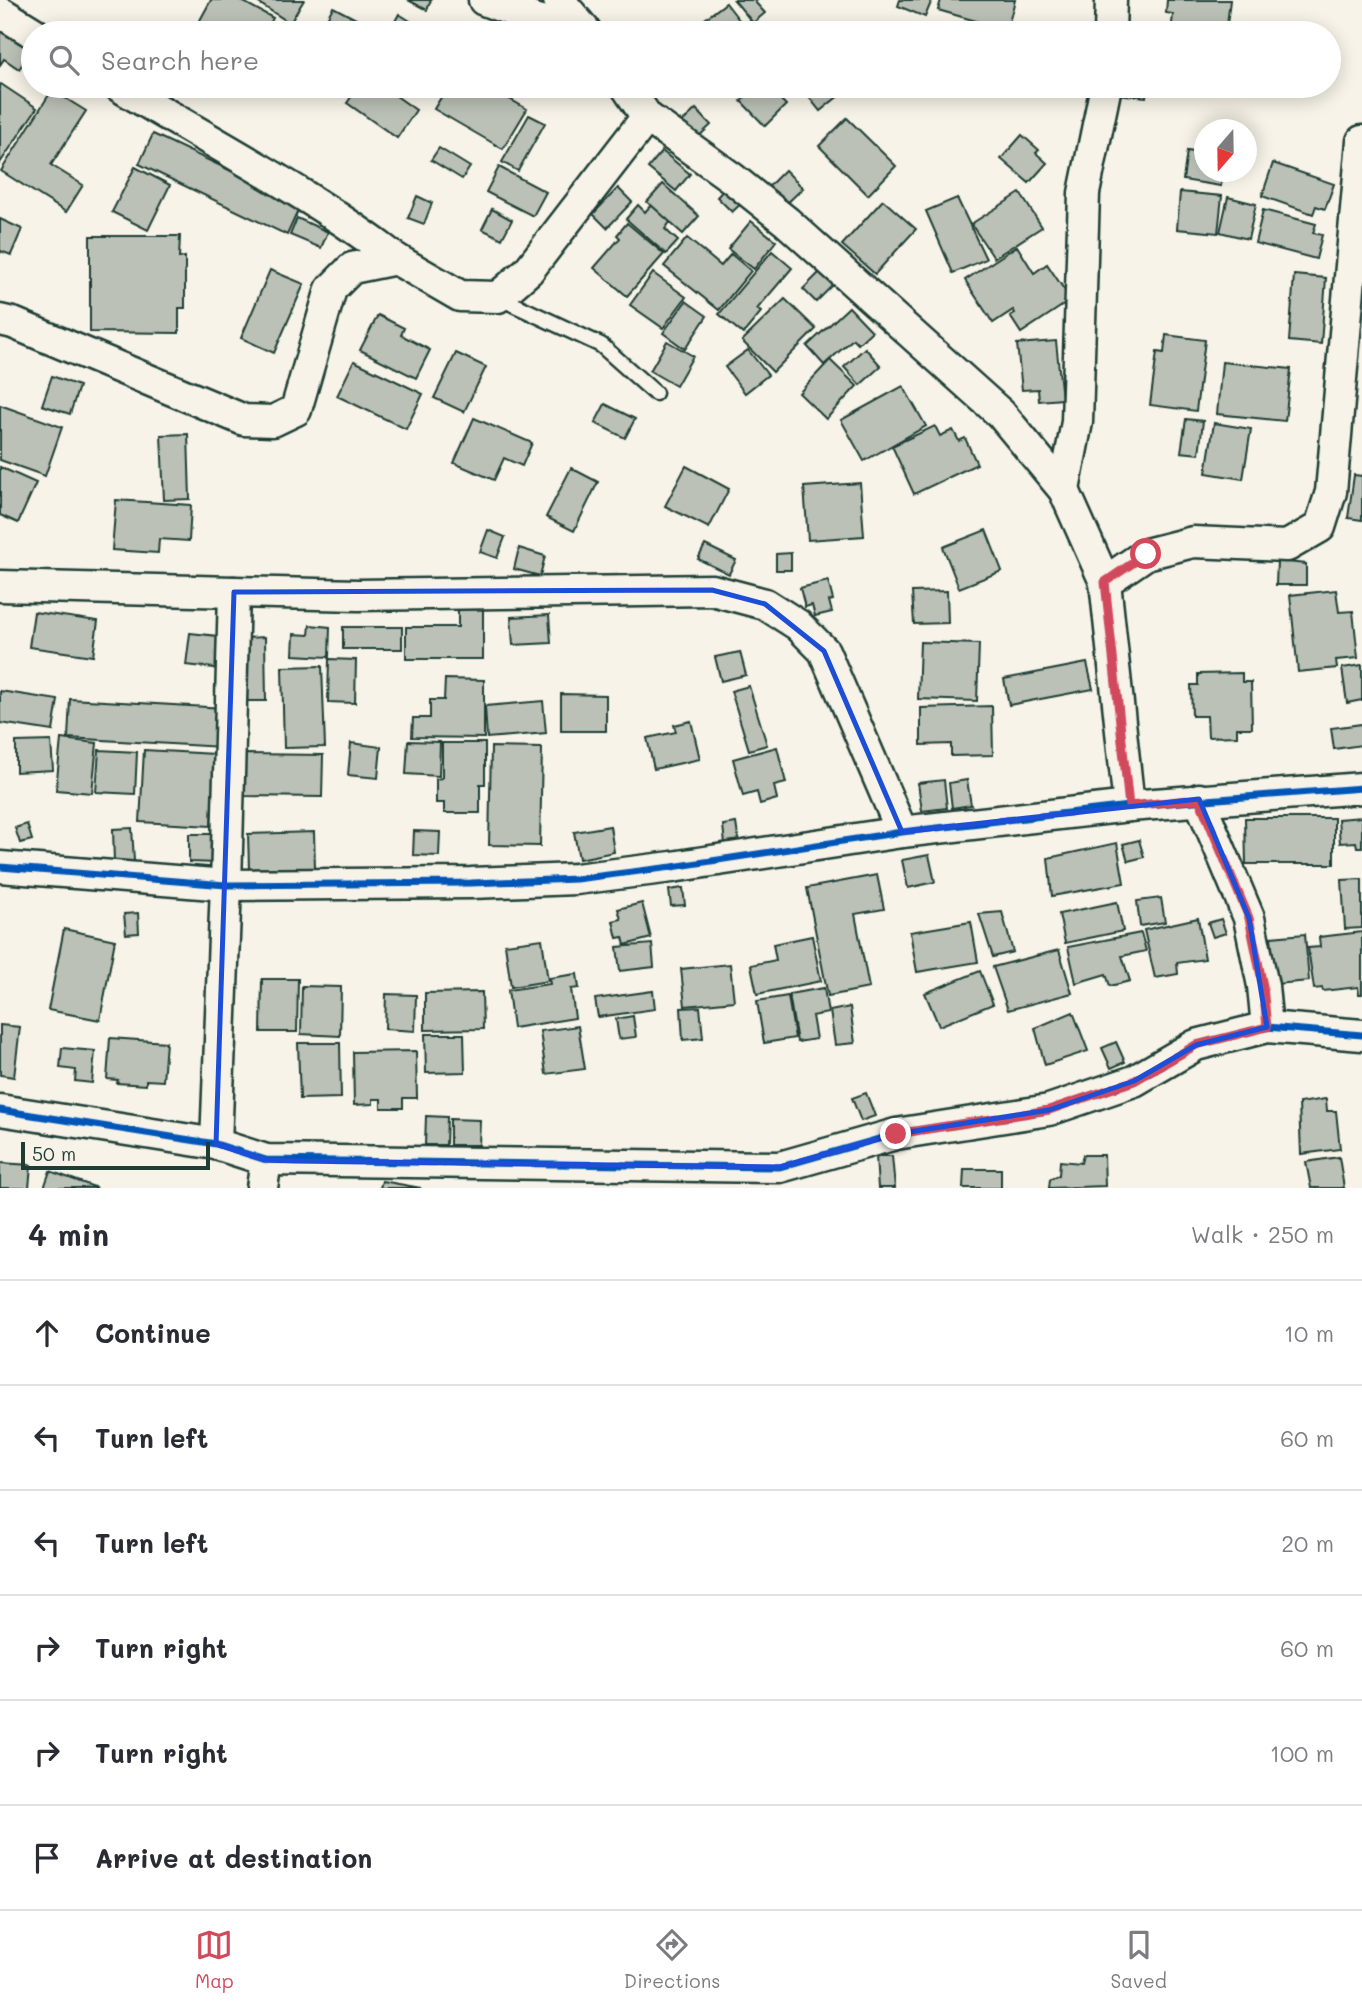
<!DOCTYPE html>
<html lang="en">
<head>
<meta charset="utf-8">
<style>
	:root { --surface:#fff; --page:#f2f2f3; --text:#2b2b33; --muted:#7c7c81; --line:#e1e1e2; --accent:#d1495b }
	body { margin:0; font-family:Mali,sans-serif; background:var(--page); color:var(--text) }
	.compass { position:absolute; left:1194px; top:119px; width:63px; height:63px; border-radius:50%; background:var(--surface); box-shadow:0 4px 18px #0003; rotate:200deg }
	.scale { position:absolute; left:21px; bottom:18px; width:189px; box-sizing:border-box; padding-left:7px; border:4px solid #1f3d34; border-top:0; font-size:19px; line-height:24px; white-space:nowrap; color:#1f3d34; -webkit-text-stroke:5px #f7f3e8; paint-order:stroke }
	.stop { position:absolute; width:21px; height:21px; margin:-16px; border:5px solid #d1495b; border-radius:50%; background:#fff }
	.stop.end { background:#d1495b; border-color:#fff; box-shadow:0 2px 7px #0008 }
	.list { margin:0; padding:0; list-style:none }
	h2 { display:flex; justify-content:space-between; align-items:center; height:91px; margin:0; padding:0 28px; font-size:30px }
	h2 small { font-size:23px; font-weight:400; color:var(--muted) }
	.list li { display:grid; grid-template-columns:46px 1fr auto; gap:21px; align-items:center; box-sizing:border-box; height:105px; padding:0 28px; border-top:2px solid var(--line) }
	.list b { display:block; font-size:26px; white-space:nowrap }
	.list em { font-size:23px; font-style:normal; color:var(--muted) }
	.icon { flex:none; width:38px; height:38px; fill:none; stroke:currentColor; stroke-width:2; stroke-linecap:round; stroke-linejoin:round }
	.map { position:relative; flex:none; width:1362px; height:1188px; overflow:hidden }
	.search { position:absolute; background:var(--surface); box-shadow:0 4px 18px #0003; left:21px; right:21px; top:21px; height:77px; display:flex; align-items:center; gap:18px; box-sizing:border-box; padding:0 24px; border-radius:38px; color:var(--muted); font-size:26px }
	.sheet { height:721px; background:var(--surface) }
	nav { display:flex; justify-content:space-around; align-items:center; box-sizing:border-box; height:98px; border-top:2px solid var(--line); background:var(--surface); font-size:19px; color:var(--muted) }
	nav a { display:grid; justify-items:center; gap:4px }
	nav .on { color:var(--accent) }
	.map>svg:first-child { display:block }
	.building { fill:#bbc1b6; stroke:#1f3d34; stroke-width:2 }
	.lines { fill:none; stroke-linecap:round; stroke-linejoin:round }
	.service-casing { stroke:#1f3d34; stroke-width:19 }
	.minor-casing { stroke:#1f3d34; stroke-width:35 }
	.service { stroke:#f7f3e8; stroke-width:14 }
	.minor { stroke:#f7f3e8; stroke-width:30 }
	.cycleway-casing { stroke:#f7f3e8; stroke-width:11 }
	.cycleway { stroke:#0057b8; stroke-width:7 }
	.route { stroke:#d1495b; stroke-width:9 }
	.marked { fill:none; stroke:#1d4ed8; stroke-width:5; stroke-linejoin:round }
</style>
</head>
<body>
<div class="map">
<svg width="1362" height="1188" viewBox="0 0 1362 1188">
	<rect width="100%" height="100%" fill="#f7f3e8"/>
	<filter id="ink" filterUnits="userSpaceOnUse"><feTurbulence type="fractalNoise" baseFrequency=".0143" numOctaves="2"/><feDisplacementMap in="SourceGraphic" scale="14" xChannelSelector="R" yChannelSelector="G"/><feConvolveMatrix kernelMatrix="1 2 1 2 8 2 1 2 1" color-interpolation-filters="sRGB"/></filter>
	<g filter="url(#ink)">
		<g class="building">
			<path d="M211,0H240L273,18L265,33H193Z"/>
			<path d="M254,0H304L290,23Z"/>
			<path d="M408,0H431L427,10Z"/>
			<path d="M734,0H757L755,2L765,13L753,23Z"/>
			<path d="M900,0H932L925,17L898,6Z"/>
			<path d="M941,0H1015L1007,30L938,10Z"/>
			<path d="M1167,0H1230L1226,33H1171L1173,14L1166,13Z"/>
			<path d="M726,3L743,25L733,33H703L697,25Z"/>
			<path d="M333,7L379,31L377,33H319Z"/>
			<path d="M399,14L420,27L416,33H402L392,27Z"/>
			<path d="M0,26L33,46V69L23,63L19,69L4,59L0,65Z"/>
			<path d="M1,84L37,108L0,163V85Z"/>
			<path d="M359,86H382L416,110L397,138L347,103Z"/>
			<path d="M404,86H418L414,92Z"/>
			<path d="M448,86H487L527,109L503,149L434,109Z"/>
			<path d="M757,86H792L779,98L786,105L765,126L741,101Z"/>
			<path d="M800,86H851L820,111Z"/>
			<path d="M1117,86H1147L1146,97L1116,94Z"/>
			<path d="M52,90L86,111L51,165L83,185L66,212L1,171Z"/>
			<path d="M696,109L711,125L695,140L680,124Z"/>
			<path d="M529,115L545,123L518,171L502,162Z"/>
			<path d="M847,118L896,166L868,195L819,146Z"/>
			<path d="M153,134L301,204L287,235L139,164Z"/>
			<path d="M1022,135L1039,150L1036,153L1047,163L1029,183L1001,159Z"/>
			<path d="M1203,140L1204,172H1223L1221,186L1183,180L1187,151L1201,153Z"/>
			<path d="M439,148L470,167L462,179L431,160Z"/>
			<path d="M662,151L690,174L676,191L648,168Z"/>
			<path d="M1273,163L1334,184L1325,209L1316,206L1313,214L1262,196Z"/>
			<path d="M135,167L170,185L148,230L112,212Z"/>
			<path d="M499,167L546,192L533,216L486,192Z"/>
			<path d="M785,170L803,188L781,209L763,192Z"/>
			<path d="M663,184L699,216L683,234L647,202Z"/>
			<path d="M729,184L745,200L732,212L717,197Z"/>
			<path d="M618,188L632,202L607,228L593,214Z"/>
			<path d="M1180,192L1222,196L1218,233L1177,229Z"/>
			<path d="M1020,193L1042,227L994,258L971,224Z"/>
			<path d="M417,196L432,203L424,224L408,218Z"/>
			<path d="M1228,197L1256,204L1248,239L1220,232Z"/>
			<path d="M957,198L986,259L953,273L926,211Z"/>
			<path d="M883,200L916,229L875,274L842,245Z"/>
			<path d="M638,205L645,212L651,205L670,222L665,229L678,241L666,254L626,219Z"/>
			<path d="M492,209L512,220L502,239L482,229Z"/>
			<path d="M1263,210L1316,224L1313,233L1322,235L1316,259L1255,243Z"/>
			<path d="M297,218L328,232L321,248L290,235Z"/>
			<path d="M0,219L22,229L11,255L1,251L0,254Z"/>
			<path d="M751,221L776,241L754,269L728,249Z"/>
			<path d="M627,223L664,254L627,296L594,268L620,238L617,235Z"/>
			<path d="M90,236H180L179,258L185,257V308H179V333L90,332Z"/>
			<path d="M687,238L721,266L731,254L751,271L719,310L664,266Z"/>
			<path d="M1017,246L1034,273L1047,264L1071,300L1021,333L1010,316L1015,313L1013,310L993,323L965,280Z"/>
			<path d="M772,251L792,268L757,309L761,312L743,334L719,314Z"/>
			<path d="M270,270L304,284L274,353L241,338Z"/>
			<path d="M822,270L835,283L816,302L803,289Z"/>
			<path d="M653,273L686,297L663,328L630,305Z"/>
			<path d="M1294,275L1326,278L1321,344L1289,341Z"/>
			<path d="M785,299L816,329L773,372L742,341Z"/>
			<path d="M686,301L707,316L685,349L663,333Z"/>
			<path d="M849,307L872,331L858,344L853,339L824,365L807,346Z"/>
			<path d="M378,315L404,328L401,335L430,350L416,378L360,350Z"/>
			<path d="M1166,335L1205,340L1196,411L1150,405L1157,352L1164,353Z"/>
			<path d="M667,341L693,356L676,386L650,371Z"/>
			<path d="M1056,341L1062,399L1039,401L1038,389L1022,390L1017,344Z"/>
			<path d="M865,348L881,366L860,385L844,367Z"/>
			<path d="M748,350L768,375L745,393L725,367Z"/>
			<path d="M456,353L486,367L464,412L434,398Z"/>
			<path d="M830,360L857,386L826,419L799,393Z"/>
			<path d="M354,361L423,394L406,429L337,396Z"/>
			<path d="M1222,362L1291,369L1285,421L1217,414Z"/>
			<path d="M52,376L79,386L70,414L42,405Z"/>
			<path d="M903,386L926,426L864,461L841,420Z"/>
			<path d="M605,404L635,419L625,438L595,423Z"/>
			<path d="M0,405L62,427L45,476L0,460Z"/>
			<path d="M474,418L532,443L522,466L504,458L494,480L454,463Z"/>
			<path d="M1186,419L1203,421L1199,454L1181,452Z"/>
			<path d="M1214,423L1251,429L1243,479L1206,473Z"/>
			<path d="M935,426L940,436L953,430L959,441L965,438L977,464L914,494L892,446Z"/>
			<path d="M188,434L190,499L164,500L161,435Z"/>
			<path d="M686,466L729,489L709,528L665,506Z"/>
			<path d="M0,467L36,483L18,523L0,515Z"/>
			<path d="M571,468L598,482L574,531L546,517Z"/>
			<path d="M1354,475L1362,476V520L1348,518Z"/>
			<path d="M860,483L864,536L808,540L804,487Z"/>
			<path d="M116,500L191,505L189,541L159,539L158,553L112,550Z"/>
			<path d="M488,530L505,537L497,558L480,552Z"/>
			<path d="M986,530L1002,571L959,588L943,547Z"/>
			<path d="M705,545L736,560L729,574L698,559Z"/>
			<path d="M519,548L545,556L540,576L514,569Z"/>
			<path d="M791,553V570H776V554Z"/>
			<path d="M1277,561L1306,564V585H1276Z"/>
			<path d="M828,581L833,600L829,601L832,612L815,616L812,605L805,607L800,588Z"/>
			<path d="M1336,590L1339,612L1353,611L1358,658L1336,660L1337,668L1298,672L1290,595Z"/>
			<path d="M947,591L948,623L914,624L912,592Z"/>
			<path d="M458,607H483V659H406V627H458Z"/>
			<path d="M34,612L98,621L93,656L29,647Z"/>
			<path d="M549,615L551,643L513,645L511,617Z"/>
			<path d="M310,625L330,627L329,657L293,655L294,634L309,635Z"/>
			<rect x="343" y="627" width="59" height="22"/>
			<path d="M190,633L227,637L224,669L186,665Z"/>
			<path d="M265,637L266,701H245V638Z"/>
			<path d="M920,642L979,644L977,701L918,699Z"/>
			<path d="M740,652L746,675L721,681L715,657Z"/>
			<path d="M329,659L356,660L355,703L328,702Z"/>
			<path d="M1087,663L1093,689L1009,705L1004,679Z"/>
			<path d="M1362,665V702V700L1347,703L1342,668Z"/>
			<path d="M322,666L325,747L284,748L282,667Z"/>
			<path d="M1242,673V682H1251L1252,728H1237V736L1208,737L1207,716H1192L1191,685H1198V674Z"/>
			<path d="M445,679L484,680V738L412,737L413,718H430V700H444Z"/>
			<path d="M749,686L767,745L749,750L731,691Z"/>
			<path d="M0,691L58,700L53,731L0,723Z"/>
			<path d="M561,694L606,695V731H561Z"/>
			<path d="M70,699L224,708L222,747L68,738Z"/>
			<path d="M543,701L546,733L487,738L485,706Z"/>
			<path d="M992,706L993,755L951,756V744L921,745V708Z"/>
			<path d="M691,721L700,759L654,769L647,738L676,732L674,725Z"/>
			<path d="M1362,724V745L1334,749L1331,728Z"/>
			<path d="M61,739L97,743L92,793L56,790Z"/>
			<path d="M51,741L53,770L16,772V742Z"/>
			<path d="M408,741L440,742L439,776L406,774Z"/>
			<path d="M351,743L381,747L378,778L348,775Z"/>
			<path d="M442,743H485V784H480V813H444V803H436V779L442,778Z"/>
			<path d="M491,747L542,748L540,846L489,845Z"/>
			<path d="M777,747L786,783L774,786L777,799L760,804L757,792L743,796L733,759Z"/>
			<path d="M99,750L137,752L135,794L96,792Z"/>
			<path d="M144,750L215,754L211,826L140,822Z"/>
			<path d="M244,754L323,755L322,797L244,796Z"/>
			<path d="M944,780L947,808L922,811L918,783Z"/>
			<path d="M967,780L971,805L952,808L949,783Z"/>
			<path d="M1362,817V847H1357L1356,842L1340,843L1338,819Z"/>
			<path d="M1245,818H1334V864H1246Z"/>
			<path d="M736,823L739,843L725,844L723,825Z"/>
			<path d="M27,824L32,840L20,843L15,828Z"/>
			<path d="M610,826L614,852L579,859L574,832Z"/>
			<path d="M132,828L134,861L114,862L113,829Z"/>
			<path d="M414,831L440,832L439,856L413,855Z"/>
			<path d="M314,832L315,868L249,869L248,834Z"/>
			<path d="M189,834H218L217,863L189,862Z"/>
			<path d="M1139,840L1144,857L1128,861L1123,844Z"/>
			<path d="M1117,843L1124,883L1052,896L1048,858Z"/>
			<path d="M929,855L935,882L908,888L902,860Z"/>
			<path d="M877,875L884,909L855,914L869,988L828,996L807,888Z"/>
			<path d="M1362,879V928L1345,929L1342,880Z"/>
			<path d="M683,888L685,905L671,906L669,890Z"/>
			<path d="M1161,898L1165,922L1140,926L1137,901Z"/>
			<path d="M1117,902L1123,931L1065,943L1059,914Z"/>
			<path d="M642,903L651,938L625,945L623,937L617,938L613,921L621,919L618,909Z"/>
			<path d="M1002,912L1013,952L993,957L979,914Z"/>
			<path d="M138,913L139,933L126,934L124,914Z"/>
			<path d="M1198,918L1205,959L1177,963L1178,974L1155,978L1144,930Z"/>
			<path d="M1221,919L1226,933L1213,937L1208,923Z"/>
			<path d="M971,922L978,962L917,972L910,932Z"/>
			<path d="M64,929L115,940L100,1020L48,1010Z"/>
			<path d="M1362,932V994H1359L1358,987L1323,991L1322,988L1314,989L1308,948L1320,947L1319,937Z"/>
			<path d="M1141,933L1146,951L1122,956L1130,981L1110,986L1106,974L1076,983L1068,947Z"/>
			<path d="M1305,934L1309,981L1276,984L1271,937Z"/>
			<path d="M812,936L821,981L757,994L751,965L776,960L773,944Z"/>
			<path d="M542,939L548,981L511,987L505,944Z"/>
			<path d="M652,944L654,967L620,971L617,947Z"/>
			<path d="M1059,950L1072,993L1008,1010L993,967Z"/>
			<path d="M730,964L734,1001L685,1006L681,969Z"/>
			<path d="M980,971L993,1004L939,1026L925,993Z"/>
			<path d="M577,974L579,988L571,989L575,1018L513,1028L508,990L550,984L549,978Z"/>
			<path d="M262,979H298L297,1032H261Z"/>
			<path d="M302,986L341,987L340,1036L301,1034Z"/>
			<path d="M824,988L828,1013L812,1016L816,1039L797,1042L789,994Z"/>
			<path d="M653,991L655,1009L598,1017L595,999Z"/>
			<path d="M482,992L483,1029L425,1030V993Z"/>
			<path d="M386,994L416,995L415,1031L385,1029Z"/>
			<path d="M788,996L795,1038L764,1043L757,1001Z"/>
			<path d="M700,1007L703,1038L683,1040L681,1008Z"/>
			<path d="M850,1007L855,1043L835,1045L830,1011Z"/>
			<path d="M1073,1012L1088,1051L1045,1065L1035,1028Z"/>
			<path d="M633,1016L636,1037L619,1039L616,1019Z"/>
			<path d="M0,1025L20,1027L14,1077L0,1075Z"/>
			<path d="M578,1026L585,1069L546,1074L540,1031Z"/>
			<path d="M425,1034H464L465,1072L426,1073Z"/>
			<path d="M110,1038L166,1042L163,1081L146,1080V1085L117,1083L118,1080L107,1079Z"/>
			<path d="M1116,1042L1125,1062L1111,1068L1102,1048Z"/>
			<path d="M298,1043H340L341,1098L300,1099Z"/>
			<path d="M62,1048L95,1051L92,1083L75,1081L76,1070L60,1068Z"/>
			<path d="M416,1051L417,1098H403V1108H381V1099H373V1104L354,1105L353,1052Z"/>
			<path d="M866,1093L875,1116L861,1121L852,1098Z"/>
			<path d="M1326,1099L1327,1111H1336L1340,1149L1301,1154L1299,1103Z"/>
			<path d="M426,1116L447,1117L446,1145H425Z"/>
			<path d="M450,1119L480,1120L479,1145H450Z"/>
			<path d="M1083,1155H1104L1105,1186L1049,1188L1050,1179L1059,1175L1060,1161L1081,1163Z"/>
			<path d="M876,1156H892L895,1188H878Z"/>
			<path d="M1339,1157L1344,1188H1311L1306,1162Z"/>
			<path d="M0,1163L31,1165L29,1188H0Z"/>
			<path d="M964,1169H1001V1188H963Z"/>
			<path d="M50,1171L97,1188H44Z"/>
			<path d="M382,1181L421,1188H380Z"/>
		</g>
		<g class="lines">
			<g class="service-casing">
				<path id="service" d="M498,297L601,345L655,393"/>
			</g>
			<g class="minor-casing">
				<g id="minor">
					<path d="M484,0L534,19L586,32"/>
					<path d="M559,0L587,33"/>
					<path d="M0,12L34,33"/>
					<path d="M1110,33L1111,0"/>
					<path d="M119,86C212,143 309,192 396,259"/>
					<path d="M626,86L647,117L732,178L787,222L1001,414L1064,490L1105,582L1129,806"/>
					<path d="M0,320L13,323L244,420L273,421L296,410L331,289L352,268L396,259L460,296L498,297L528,271L647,117"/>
					<path d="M1064,490L1077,422L1084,193L1106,86"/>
					<path d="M1105,582L1146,554L1193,542L1287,546L1320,527L1331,492L1362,141"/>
					<path d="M0,586L358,595L712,590L765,604L798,625L824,651L902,832"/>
					<path d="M1199,799L1249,918L1263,986L1267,1027"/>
					<path d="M0,867L226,885L471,883L576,879L672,867L902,832L1129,806L1362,788"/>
					<path d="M0,1110L216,1144L266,1160L780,1167L896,1134L1049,1110L1134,1081L1196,1045L1267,1027L1362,1035"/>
					<path d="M216,1144L226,885L234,592"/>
					<path d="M262,1188L266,1160"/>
				</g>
			</g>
			<use href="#service" class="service"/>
			<use href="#minor" class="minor"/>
			<g class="cycleway-casing">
				<g id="cycleway">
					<path d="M0,867L226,885L471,883L576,879L672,867L902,832L1129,806L1362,788"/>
					<path d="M0,1110L216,1144L266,1160L780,1167L896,1134L1049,1110L1134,1081L1196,1045L1267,1027L1362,1035"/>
				</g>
			</g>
			<use href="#cycleway" class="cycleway"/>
		</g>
	</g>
	<g class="lines" filter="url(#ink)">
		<path class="route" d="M896,1134L1049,1110L1134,1081L1196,1045L1267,1027L1263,986L1249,918L1199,799L1129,806L1105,582L1146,554"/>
	</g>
	<path class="marked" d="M712,590L765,604L824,651L902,832L1199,799L1249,918L1267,1027L1196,1045L1134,1081L1049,1110L896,1134L780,1167L293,1161L266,1160L216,1144L234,592Z"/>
</svg>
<svg class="compass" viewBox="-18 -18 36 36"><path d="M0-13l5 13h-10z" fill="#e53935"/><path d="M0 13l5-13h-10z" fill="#7c7c81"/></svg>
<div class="scale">50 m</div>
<div class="stop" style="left:1146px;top:554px"></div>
<div class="stop end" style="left:896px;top:1134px"></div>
<div class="search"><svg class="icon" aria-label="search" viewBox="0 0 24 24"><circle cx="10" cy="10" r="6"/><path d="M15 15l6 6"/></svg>Search here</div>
</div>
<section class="sheet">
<h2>4 min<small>Walk · 250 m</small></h2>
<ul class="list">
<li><svg class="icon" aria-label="ahead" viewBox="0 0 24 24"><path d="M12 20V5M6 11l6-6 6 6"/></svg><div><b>Continue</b></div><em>10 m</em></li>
<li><svg class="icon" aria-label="left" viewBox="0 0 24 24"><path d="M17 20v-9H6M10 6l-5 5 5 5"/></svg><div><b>Turn left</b></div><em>60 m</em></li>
<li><svg class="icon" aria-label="left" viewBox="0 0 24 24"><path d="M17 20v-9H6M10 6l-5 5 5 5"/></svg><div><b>Turn left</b></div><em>20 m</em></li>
<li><svg class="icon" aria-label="right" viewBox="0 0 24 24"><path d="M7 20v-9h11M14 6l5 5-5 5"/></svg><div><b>Turn right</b></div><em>60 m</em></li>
<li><svg class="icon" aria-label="right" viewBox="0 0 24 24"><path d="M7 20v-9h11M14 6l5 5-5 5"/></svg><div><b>Turn right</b></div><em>100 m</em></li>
<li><svg class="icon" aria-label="arrive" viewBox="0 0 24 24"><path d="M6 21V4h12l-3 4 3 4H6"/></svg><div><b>Arrive at destination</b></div></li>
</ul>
</section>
<nav>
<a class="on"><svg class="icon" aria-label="map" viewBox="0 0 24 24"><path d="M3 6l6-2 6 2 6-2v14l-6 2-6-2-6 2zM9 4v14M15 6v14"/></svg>Map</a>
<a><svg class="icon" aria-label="directions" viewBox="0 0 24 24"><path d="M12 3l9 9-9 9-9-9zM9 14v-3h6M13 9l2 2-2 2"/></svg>Directions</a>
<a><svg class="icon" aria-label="saved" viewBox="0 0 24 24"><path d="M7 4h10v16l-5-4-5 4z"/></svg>Saved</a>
</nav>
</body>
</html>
